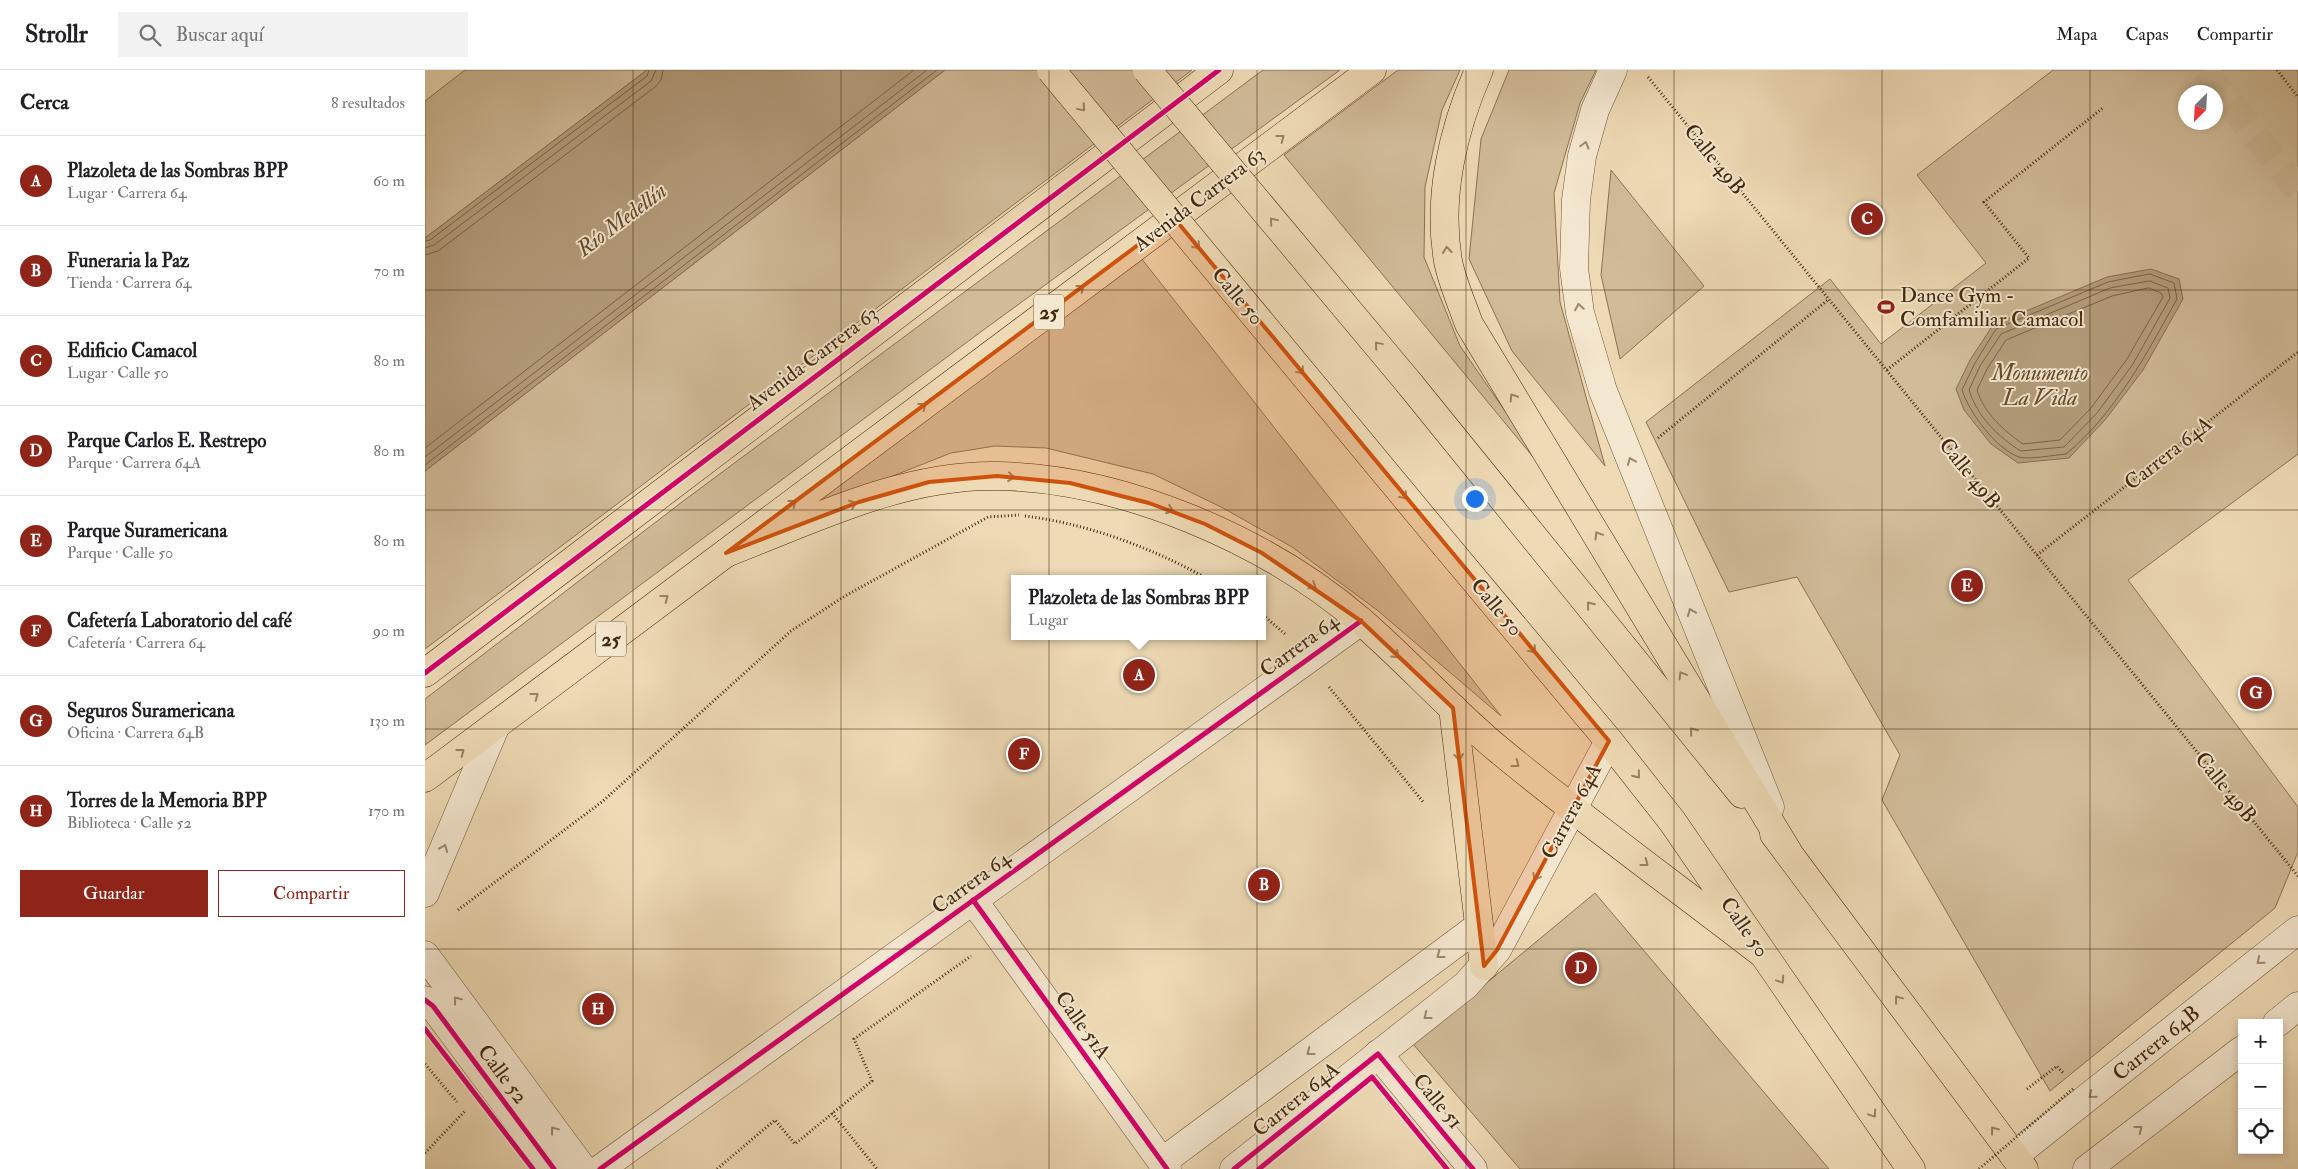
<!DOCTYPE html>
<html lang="es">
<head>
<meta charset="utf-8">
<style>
	:root { --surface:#fff; --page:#f2f2f2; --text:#202124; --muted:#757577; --line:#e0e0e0; --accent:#8f2418 }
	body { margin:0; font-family:"IM FELL Double Pica",serif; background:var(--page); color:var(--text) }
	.controls { position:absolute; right:15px; bottom:15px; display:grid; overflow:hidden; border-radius:0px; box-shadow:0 2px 8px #0003 }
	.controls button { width:45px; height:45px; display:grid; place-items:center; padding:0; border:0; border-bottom:1px solid var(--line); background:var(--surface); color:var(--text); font:25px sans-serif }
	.compass { position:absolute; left:1753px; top:15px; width:45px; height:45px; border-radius:50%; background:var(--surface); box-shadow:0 2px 8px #0003; rotate:204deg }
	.you { position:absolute; left:1049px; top:428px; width:18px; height:18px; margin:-12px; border:4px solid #fff; border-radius:50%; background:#1a73e8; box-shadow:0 0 0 8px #1a73e833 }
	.badge { display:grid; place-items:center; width:32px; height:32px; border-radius:50%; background:var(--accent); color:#fff; font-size:16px; font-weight:700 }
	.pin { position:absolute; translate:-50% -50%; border:2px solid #fff; box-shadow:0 1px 5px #0006 }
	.popup { position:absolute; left:586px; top:505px; width:255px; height:65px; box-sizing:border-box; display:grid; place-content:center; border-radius:0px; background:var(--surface); filter:drop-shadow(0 1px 4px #0005); font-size:16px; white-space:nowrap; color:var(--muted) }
	.popup b { font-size:19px; color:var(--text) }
	.popup::after { content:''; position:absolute; left:50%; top:100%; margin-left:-10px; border:10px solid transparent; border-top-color:var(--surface) }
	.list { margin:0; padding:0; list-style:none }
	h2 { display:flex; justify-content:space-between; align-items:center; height:65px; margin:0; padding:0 20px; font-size:21px }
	h2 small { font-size:16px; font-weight:400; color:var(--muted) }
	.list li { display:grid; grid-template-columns:32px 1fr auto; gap:15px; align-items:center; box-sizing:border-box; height:90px; padding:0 20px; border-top:1px solid var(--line) }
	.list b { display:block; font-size:19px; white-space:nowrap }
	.list p { margin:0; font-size:16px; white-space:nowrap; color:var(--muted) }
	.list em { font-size:16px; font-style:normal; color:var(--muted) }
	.actions { display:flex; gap:10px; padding:15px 20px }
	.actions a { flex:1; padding:11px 0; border:1px solid var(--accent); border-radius:0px; text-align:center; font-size:18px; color:var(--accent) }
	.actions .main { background:var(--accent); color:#fff }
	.icon { flex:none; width:28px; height:28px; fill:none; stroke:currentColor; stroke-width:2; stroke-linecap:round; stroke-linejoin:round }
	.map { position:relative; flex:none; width:1873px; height:1099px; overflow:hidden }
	header { display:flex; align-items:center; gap:30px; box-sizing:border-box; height:70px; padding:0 25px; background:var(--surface); border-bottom:1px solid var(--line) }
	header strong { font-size:24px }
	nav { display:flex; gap:28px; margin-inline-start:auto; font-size:18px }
	.search { width:350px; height:45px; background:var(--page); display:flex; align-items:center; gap:12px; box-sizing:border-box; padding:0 18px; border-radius:0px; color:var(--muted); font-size:19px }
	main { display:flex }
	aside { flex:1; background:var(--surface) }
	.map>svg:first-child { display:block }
	.green { fill:#d1bc99; stroke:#8a7254; fill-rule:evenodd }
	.water { fill:#b49d7c; stroke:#876e50 }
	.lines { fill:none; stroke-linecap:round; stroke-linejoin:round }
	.shore { stroke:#7c6245; stroke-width:1 }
	.minor-tunnel { stroke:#ccb694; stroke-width:28; stroke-dasharray:28 14; stroke-linecap:butt }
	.minor-casing { stroke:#6e5438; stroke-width:29 }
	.major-casing { stroke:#43280e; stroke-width:29 }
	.highway-casing { stroke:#43280e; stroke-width:29 }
	.path { stroke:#43280e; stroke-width:3; stroke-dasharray:1 2.5; stroke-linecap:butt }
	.minor { stroke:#f4e7cf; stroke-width:28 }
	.major { stroke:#eedab5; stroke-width:28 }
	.highway { stroke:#eedab5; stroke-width:28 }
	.major-bridge-casing { stroke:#43280e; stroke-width:29; stroke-linecap:butt }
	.path-bridge { stroke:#43280e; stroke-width:3; stroke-dasharray:1 2.5; stroke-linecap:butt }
	.major-bridge { stroke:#eedab5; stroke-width:28 }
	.cycleway-casing { stroke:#f4e7cf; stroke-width:8 }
	.cycleway { stroke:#d6006c; stroke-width:5 }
	.oneway { stroke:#988162 }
	.oneway2 { stroke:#9c886e }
	.marked { fill:#cf520c; fill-opacity:0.2; stroke:#cf520c; stroke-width:4; stroke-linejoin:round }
	.grid { fill:none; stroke:#43280e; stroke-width:1; stroke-opacity:0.55 }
	.labels { text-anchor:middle; stroke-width:4; stroke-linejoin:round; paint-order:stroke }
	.shield { fill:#f4e7cf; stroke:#786148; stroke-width:1 }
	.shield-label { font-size:20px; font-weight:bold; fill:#43280e }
	.street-label { font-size:21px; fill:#43280e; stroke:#f4e7cf }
	.poi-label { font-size:21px; fill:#43280e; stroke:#f4e7cf; text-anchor:start }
	.water-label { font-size:22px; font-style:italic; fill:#654b2f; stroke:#f4e7cf }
</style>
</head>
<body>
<header>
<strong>Strollr</strong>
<div class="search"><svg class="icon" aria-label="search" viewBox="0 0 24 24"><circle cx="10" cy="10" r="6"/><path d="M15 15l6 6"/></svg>Buscar aquí</div>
<nav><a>Mapa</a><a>Capas</a><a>Compartir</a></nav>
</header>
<main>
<aside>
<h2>Cerca<small>8 resultados</small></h2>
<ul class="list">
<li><span class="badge">A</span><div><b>Plazoleta de las Sombras BPP</b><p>Lugar · Carrera 64</p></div><em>60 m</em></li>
<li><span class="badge">B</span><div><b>Funeraria la Paz</b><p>Tienda · Carrera 64</p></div><em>70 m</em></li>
<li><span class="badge">C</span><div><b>Edificio Camacol</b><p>Lugar · Calle 50</p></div><em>80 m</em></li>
<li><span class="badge">D</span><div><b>Parque Carlos E. Restrepo</b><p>Parque · Carrera 64A</p></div><em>80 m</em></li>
<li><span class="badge">E</span><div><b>Parque Suramericana</b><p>Parque · Calle 50</p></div><em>80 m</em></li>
<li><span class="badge">F</span><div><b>Cafetería Laboratorio del café</b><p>Cafetería · Carrera 64</p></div><em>90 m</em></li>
<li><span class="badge">G</span><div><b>Seguros Suramericana</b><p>Oficina · Carrera 64B</p></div><em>130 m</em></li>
<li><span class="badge">H</span><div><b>Torres de la Memoria BPP</b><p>Biblioteca · Calle 52</p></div><em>170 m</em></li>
</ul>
<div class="actions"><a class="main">Guardar</a><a>Compartir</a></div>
</aside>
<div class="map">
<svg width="1873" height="1099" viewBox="0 0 1873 1099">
	<rect width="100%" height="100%" fill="#eedab5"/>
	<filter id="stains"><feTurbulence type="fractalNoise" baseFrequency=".004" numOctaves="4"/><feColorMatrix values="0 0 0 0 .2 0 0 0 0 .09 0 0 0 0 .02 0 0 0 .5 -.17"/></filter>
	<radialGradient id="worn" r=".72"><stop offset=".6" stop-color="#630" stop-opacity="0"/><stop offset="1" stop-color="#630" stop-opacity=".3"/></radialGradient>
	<g class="green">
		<path d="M40,0H222L0,168V31Z"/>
		<path d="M520,0H767L0,579V401Z"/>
		<path d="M838,0H915L557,261L0,675V629L257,432Z"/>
		<path d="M973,0H1035L1017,40L1000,117L999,187L1035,276L1132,416L859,85Z"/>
		<path d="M1084,0H1171L1155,33L1129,123L1135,232L1180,396L1087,281L1044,189L1056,69Z"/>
		<path d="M1628,0H1873V384L1703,510L1873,737V782L1850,838L1625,1021L1457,730L1475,685L1372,507L1304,522L1221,352L1405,209L1456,274L1561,193L1492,105ZM1760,22H1790V52H1760Z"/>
		<path d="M1186,100L1279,216L1195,289L1176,205Z"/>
		<path d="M716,188L1076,646L952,540L867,477L798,438L728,404L621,378L570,376L526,383L379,441Z"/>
		<path d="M1170,823L1404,1099H1095L988,974Z"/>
	</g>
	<g class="water">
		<path d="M222,0H520L0,401V168Z"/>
		<path d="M1726,199L1754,209L1758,229L1718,300L1680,350L1644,388L1593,393L1566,374L1539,340L1531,319L1545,290L1568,255L1682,207Z"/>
	</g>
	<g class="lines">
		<g class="shore">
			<path d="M0,171L5,170L222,6L224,0"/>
			<path d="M0,178L9,175L226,11L231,0"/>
			<path d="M0,185L13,181L230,17L236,10L238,0"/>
			<path d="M1725,204L1749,213L1752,229C1722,283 1690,344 1641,384C1630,385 1602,390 1594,387C1571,379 1544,342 1537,320L1550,293L1571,259L1683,212Z"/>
			<path d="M1725,211L1743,218L1745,228L1708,294L1672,343L1639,377L1596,381C1573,367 1552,346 1544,320L1555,296L1576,264L1685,218Z"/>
			<path d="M1724,218L1736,223L1738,227L1702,289L1666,338L1635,370L1598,374C1579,361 1559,343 1552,320L1562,299L1581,270L1687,226Z"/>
			<path d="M0,378L489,0"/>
			<path d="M0,387L502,0"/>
			<path d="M0,395L512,0"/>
		</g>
		<path class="minor-tunnel" d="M1779,0L1873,120"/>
		<g class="minor-casing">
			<g id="minor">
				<path d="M1188,0L1170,40L1157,86L1151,130L1149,198L1155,243L1178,321L1345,737"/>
				<path d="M0,823L71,655"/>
				<path d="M548,830L742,1099"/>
				<path d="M0,885L158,1099"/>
				<path d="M0,930L8,936L129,1099"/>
				<path d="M1852,953L1873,936"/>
				<path d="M953,984L1048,1099"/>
				<path d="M1589,1086L1873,860"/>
				<path d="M737,1092L1054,856"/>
				<path d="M175,1099L936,551"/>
				<path d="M809,1099L1041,915L1072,880L1184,671"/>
				<path d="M1662,1099L1817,980"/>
			</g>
		</g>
		<g class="major-casing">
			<g id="major">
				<path d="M984,313L1317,724"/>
				<path d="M1021,476L1184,671L1247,751L1486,1099"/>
				<path d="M1349,764L1599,1099"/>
			</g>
		</g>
		<g class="highway-casing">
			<g id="highway">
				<path d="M1054,0C1028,59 1012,127 1023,191C1027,212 1037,234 1044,254L1363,782"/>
				<path d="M301,483C387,450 478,404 572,406C698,408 842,470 937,552C984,593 1026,640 1074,680C1160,751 1250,816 1338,884"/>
				<path d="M0,603L794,0"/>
				<path d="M1028,638L1059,896"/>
				<path d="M0,708L947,0"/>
			</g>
		</g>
		<g class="path">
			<path d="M1852,0L1873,27"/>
			<path d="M1223,7L1873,806"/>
			<path d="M1462,300L1604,188L1559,132L1679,37"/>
			<path d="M1233,368L1404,229"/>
			<path d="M600,446C664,454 727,478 783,509"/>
			<path d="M1612,485L1873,282"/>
			<path d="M838,545L860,564"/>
			<path d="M904,617L999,733"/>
			<path d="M33,840L178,731L366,561L420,526L563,447L594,445"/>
			<path d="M0,994L32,1032"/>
			<path d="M1602,1019L1632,996L1638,1003"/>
			<path d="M407,1043L452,1099"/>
			<path d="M0,1083L40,1041"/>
			<path d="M292,1099L350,1050L370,1074L447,1011L429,969L546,886"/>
		</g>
		<use href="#minor" class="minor"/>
		<use href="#major" class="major"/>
		<use href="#highway" class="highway"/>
		<g class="major-bridge-casing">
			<g id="major-bridge">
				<path d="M626,0L1021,476"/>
				<path d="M722,0L984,313"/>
			</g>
		</g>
		<path class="path-bridge" d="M1554,1099L1649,1018"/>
		<use href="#major-bridge" class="major-bridge"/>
		<g class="cycleway-casing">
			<g id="cycleway">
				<path d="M0,603L794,0"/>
				<path d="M548,830L742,1099"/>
				<path d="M0,930L8,936L129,1099"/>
				<path d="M0,959L108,1099"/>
				<path d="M175,1099L936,551"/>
				<path d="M809,1099L953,984L1048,1099"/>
				<path d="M834,1099L947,1007L1022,1099"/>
			</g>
		</g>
		<use href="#cycleway" class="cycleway"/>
	</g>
	<defs><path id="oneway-chevron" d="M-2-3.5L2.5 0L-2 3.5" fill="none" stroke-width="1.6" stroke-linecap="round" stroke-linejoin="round" transform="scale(1.25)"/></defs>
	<g class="oneway">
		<use href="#oneway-chevron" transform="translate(657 38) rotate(50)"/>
		<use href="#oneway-chevron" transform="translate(856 68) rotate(-37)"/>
		<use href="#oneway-chevron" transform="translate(848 151) rotate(-130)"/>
		<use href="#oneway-chevron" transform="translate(772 176) rotate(50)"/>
		<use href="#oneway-chevron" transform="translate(1022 180) rotate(-96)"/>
		<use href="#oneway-chevron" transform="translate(656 218) rotate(-37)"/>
		<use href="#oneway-chevron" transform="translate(953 275) rotate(-130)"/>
		<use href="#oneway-chevron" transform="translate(876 301) rotate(50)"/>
		<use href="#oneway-chevron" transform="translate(1088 327) rotate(-123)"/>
		<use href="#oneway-chevron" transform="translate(498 336) rotate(-37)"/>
		<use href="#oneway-chevron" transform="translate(586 407) rotate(6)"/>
		<use href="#oneway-chevron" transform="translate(979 426) rotate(50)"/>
		<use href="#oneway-chevron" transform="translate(368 433) rotate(-37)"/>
		<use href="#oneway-chevron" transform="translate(428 434) rotate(-21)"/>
		<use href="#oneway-chevron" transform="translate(745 440) rotate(21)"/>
		<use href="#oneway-chevron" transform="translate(1173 465) rotate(-121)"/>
		<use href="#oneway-chevron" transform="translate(888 516) rotate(33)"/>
		<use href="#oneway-chevron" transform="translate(240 528) rotate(-37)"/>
		<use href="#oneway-chevron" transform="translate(1165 535) rotate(-129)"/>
		<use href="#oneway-chevron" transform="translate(1108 580) rotate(50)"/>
		<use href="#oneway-chevron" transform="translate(971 585) rotate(43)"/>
		<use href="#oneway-chevron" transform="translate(1257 605) rotate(-121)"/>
		<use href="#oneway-chevron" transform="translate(110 626) rotate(-37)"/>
		<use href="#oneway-chevron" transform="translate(1268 661) rotate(-129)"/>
		<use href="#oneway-chevron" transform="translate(36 682) rotate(-37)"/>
		<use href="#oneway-chevron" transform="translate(1034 687) rotate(83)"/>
		<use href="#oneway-chevron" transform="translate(1091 694) rotate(38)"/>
		<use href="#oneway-chevron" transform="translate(1212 705) rotate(51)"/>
		<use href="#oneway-chevron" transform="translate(1220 793) rotate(37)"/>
		<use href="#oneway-chevron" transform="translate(1356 910) rotate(56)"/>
		<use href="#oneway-chevron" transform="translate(1473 929) rotate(-127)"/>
		<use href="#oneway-chevron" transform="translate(1448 1044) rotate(56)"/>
		<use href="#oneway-chevron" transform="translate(1569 1060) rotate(-127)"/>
	</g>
	<g class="oneway2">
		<use href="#oneway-chevron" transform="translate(1160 75) rotate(-74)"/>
		<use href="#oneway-chevron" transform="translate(1154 237) rotate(-99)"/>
		<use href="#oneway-chevron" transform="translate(1206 391) rotate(-112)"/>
		<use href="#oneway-chevron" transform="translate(1266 542) rotate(-112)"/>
		<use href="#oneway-chevron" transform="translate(19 778) rotate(-67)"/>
		<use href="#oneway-chevron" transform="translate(1111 807) rotate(118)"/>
		<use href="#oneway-chevron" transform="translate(1015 885) rotate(143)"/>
		<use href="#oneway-chevron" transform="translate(1835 891) rotate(141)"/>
		<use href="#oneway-chevron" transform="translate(32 930) rotate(-127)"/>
		<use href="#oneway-chevron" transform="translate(1002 946) rotate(142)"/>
		<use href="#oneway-chevron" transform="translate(885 982) rotate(143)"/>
		<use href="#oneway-chevron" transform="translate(1667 1025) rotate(141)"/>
		<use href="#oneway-chevron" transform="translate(1714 1059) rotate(-38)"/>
		<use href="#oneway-chevron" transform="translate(129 1060) rotate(-127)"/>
	</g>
	<path class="marked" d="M749,148L1184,671L1072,880L1059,896L1028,638L936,551L837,483L780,454L724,433L645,413L572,406L504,412L434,432L301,483Z"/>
	<path class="grid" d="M208,0V1099M416,0V1099M624,0V1099M832,0V1099M1041,0V1099M1249,0V1099M1457,0V1099M1665,0V1099M0,220H1873M0,440H1873M0,659H1873M0,879H1873"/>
	<defs>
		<g id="stadium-bare" transform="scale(1.35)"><path d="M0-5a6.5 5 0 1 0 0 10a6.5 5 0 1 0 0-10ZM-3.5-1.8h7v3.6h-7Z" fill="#8f2418" stroke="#f4e7cf" stroke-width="2.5" paint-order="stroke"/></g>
	</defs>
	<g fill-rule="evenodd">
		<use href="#stadium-bare" x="1461" y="237"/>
	</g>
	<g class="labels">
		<g class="shield">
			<rect x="609" y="224.5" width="30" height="35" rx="4"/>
			<rect x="171" y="551.5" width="30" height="35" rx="4"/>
		</g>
		<g class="shield-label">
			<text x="624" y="249">25</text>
			<text x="186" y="576">25</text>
		</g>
		<g class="street-label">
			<text transform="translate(1290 89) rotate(51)" y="7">Calle 49B</text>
			<text transform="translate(774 129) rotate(-37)" y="7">Avenida Carrera 63</text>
			<text transform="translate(813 226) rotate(50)" y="7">Calle 50</text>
			<text transform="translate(387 288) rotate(-37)" y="7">Avenida Carrera 63</text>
			<text transform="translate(1743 383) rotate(-38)" y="7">Carrera 64A</text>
			<text transform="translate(1545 403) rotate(51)" y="7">Calle 49B</text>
			<text transform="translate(1072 537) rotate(50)" y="7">Calle 50</text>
			<text transform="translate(874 575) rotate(-36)" y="7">Carrera 64</text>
			<text transform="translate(1801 717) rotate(51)" y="7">Calle 49B</text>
			<text transform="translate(1146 741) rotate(-62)" y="7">Carrera 64A</text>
			<text transform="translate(546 812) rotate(-36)" y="7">Carrera 64</text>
			<text transform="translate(1320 857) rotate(55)" y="7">Calle 50</text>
			<text transform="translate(658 955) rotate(54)" y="7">Calle 51A</text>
			<text transform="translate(1731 973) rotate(-39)" y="7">Carrera 64B</text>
			<text transform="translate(78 1004) rotate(53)" y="7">Calle 52</text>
			<text transform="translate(871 1029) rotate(-39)" y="7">Carrera 64A</text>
			<text transform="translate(1013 1031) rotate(50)" y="7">Calle 51</text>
		</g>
		<g class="poi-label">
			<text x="1475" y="232">Dance Gym -<tspan x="1475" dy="24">Comfamiliar Camacol</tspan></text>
		</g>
		<g class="water-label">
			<text transform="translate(196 149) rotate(-37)" y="8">Río Medellín</text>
			<text x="1615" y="310">Monumento<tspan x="1615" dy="25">La Vida</tspan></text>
		</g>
	</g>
	<rect width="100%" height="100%" filter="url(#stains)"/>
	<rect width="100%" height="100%" fill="url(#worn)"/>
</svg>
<div class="controls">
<button>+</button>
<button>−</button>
<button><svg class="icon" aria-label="locate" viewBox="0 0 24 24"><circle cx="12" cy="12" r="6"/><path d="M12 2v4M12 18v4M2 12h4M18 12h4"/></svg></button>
</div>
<svg class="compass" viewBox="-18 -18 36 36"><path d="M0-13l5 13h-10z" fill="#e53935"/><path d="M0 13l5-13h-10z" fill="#757577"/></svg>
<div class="you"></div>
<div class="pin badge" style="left:714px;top:605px">A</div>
<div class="popup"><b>Plazoleta de las Sombras BPP</b>Lugar</div>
<div class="pin badge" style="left:839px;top:815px">B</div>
<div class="pin badge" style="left:1442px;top:149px">C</div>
<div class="pin badge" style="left:1156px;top:898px">D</div>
<div class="pin badge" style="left:1542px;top:516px">E</div>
<div class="pin badge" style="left:599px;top:684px">F</div>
<div class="pin badge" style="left:1831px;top:623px">G</div>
<div class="pin badge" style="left:173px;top:939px">H</div>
</div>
</main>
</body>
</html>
